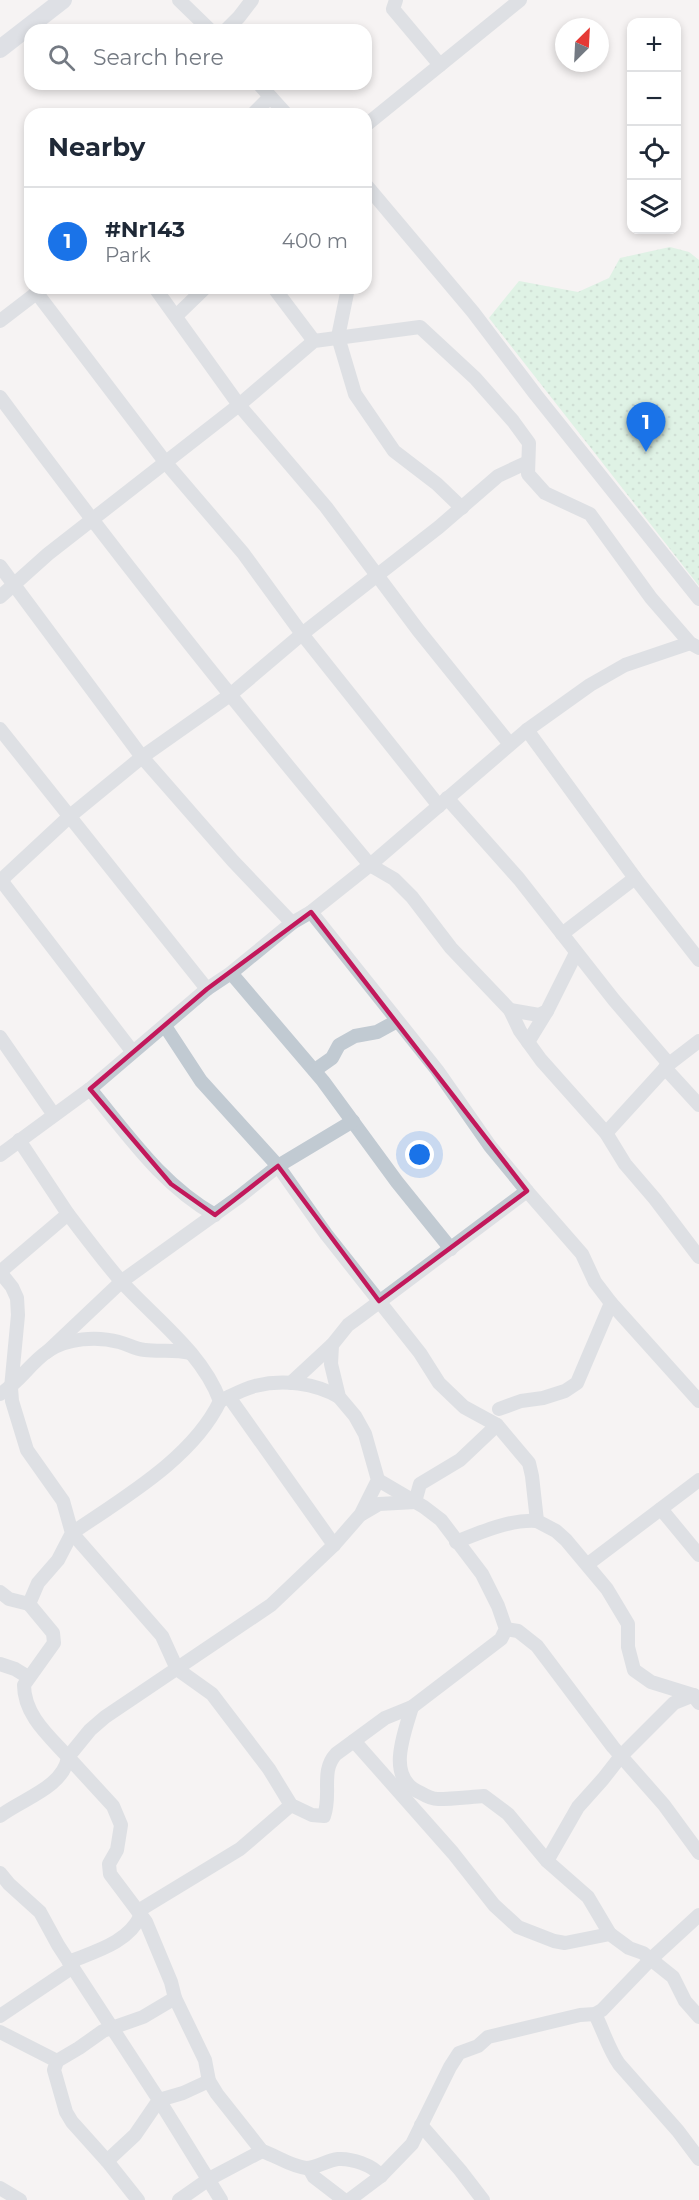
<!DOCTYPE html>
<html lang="en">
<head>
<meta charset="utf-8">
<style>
	:root { --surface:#fff; --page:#f2f2f3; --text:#1f2937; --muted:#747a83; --line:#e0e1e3; --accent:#1a73e8 }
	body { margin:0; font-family:Montserrat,sans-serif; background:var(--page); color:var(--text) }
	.controls { position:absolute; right:18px; top:18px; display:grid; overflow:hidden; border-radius:12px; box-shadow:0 3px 9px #0003 }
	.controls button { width:54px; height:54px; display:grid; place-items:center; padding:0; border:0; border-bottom:2px solid var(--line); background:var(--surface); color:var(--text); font:30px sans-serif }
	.compass { position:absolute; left:555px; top:18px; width:54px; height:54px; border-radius:50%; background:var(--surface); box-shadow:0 3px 9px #0003; rotate:24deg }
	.you { position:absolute; left:420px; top:1155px; width:21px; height:21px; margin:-15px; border:4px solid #fff; border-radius:50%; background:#1a73e8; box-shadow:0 0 0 9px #1a73e833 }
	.badge { display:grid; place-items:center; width:39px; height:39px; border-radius:50%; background:var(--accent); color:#fff; font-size:20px; font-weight:700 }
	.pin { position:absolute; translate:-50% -50px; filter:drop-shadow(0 2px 3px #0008) }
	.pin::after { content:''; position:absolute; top:32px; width:21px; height:18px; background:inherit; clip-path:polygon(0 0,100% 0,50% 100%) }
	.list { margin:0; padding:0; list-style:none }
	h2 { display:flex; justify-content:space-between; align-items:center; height:78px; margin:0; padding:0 24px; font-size:26px }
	h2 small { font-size:20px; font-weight:400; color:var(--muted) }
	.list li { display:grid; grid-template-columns:39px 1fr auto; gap:18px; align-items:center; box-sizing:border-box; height:108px; padding:0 24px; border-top:2px solid var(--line) }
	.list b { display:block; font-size:22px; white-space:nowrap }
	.list p { margin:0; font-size:20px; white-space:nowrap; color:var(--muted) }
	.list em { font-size:20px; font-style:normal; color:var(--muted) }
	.icon { flex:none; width:33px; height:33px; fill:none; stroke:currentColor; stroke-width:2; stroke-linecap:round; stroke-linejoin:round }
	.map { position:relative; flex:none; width:699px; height:2200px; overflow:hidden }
	.search { position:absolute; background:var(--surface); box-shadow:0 3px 9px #0003; left:24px; top:24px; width:348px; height:66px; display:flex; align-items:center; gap:15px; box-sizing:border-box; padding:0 21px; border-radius:18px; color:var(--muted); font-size:22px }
	.panel { position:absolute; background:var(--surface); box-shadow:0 3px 9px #0003; left:24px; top:108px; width:348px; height:186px; border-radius:18px }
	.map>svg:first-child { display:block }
	.park { fill:url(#park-dots) }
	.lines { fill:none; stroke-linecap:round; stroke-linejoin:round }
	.street { stroke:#c1cad2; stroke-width:14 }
	.secondary { stroke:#c1cbd6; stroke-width:18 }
	.marked { fill:none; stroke:#c2185b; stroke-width:4.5; stroke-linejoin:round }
</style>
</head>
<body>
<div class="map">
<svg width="699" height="2200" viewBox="0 0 699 2200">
	<defs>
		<pattern id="park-dots" width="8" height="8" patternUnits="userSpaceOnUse" patternTransform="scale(1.5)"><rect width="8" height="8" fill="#c3f1d5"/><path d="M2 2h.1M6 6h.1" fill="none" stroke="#a0c6b0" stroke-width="1.8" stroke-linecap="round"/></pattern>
	</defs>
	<rect width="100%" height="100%" fill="#f5f3f3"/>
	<path class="park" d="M670,247L689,252L699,260V586L489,318L519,281L578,292L609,278L620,258Z"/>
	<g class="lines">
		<g class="street">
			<path d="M179,0L210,30"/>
			<path d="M226,30L239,17L252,0"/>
			<path d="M440,65L520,0"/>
			<path d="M259,84L286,114"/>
			<path d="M253,114L270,97"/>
			<path d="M366,125L440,65L393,9L396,0"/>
			<path d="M366,185L473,312L536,395L699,599"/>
			<path d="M155,288L239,405L326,507L418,630L509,743"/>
			<path d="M274,288L314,341"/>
			<path d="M348,288L338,337L355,394L394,451L437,484L462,508"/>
			<path d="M36,292L166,463L243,553L302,634L439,806"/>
			<path d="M176,316L205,288"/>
			<path d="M0,321L43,288"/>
			<path d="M0,397C118,557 242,712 370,865L394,879L412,897L451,948L510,1010L520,1031L541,1060L606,1133L625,1164L655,1199L699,1257"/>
			<path d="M0,566L142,757L233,861L292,923"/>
			<path d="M0,597L48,554L239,405L314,341L420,327L475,378L513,421L529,443L528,474L545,493L590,514L651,598L690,643L699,648"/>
			<path d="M0,729L207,989"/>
			<path d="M527,730L635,878"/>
			<path d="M447,798L519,879L614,1000L669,1064"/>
			<path d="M0,879L132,1051"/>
			<path d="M0,881L70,816L142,757L230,695L302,634L439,527L498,476L528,462"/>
			<path d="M562,934L635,878L699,960"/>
			<path d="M231,973L323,1081L397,1182L451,1249"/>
			<path d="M510,1010L539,1015L547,1011L576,953"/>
			<path d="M165,1026L201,1081L278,1166L326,1234L420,1353L439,1383L464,1407L497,1425L529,1463L532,1476L537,1521L556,1531L566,1540L607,1589L628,1624V1647L634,1670L651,1682L693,1695L699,1703"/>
			<path d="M0,1037L54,1115"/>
			<path d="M528,1042L547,1011"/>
			<path d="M665,1068L699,1105"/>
			<path d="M315,1070L332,1058L339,1045L355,1036L377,1032L397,1021"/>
			<path d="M90,1089C129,1136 161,1184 215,1215"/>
			<path d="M606,1133L669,1064L699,1041"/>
			<path d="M0,1155L90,1089L207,989L231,973L292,923L311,912L370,865L527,730L590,685L625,665L690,643"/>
			<path d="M527,1191L582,1254L595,1282L611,1303L699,1401"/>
			<path d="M68,1214C85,1236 102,1259 120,1280C154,1318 202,1352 220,1401C231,1396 243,1389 255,1386C283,1379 315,1383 339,1397"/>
			<path d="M0,1272L12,1287L17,1298L18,1315L11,1388L12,1401L27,1450L63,1501L72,1533L58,1560L38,1583L29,1604L53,1633L54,1643L24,1685C24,1715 49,1736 68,1757C64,1787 22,1799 0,1816"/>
			<path d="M0,1272L68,1214L19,1140"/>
			<path d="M47,1352L122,1281L239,1197L278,1166L353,1121"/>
			<path d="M291,1383L332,1345"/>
			<path d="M0,1394C19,1383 30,1363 48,1351C67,1338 97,1336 119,1342C128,1344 134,1349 145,1350C160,1352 175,1349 190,1353"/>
			<path d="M229,1397L334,1545"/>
			<path d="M220,1401C193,1458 123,1498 72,1533L162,1636L177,1669L212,1694L269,1769L291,1805L312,1815L324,1816C332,1794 320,1771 336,1754L385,1718L412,1707L501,1639L506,1629L498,1606L482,1574L441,1520L424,1507L378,1480"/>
			<path d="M499,1409L521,1401L543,1398L565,1391L577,1383L611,1303"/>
			<path d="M661,1509L699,1555"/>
			<path d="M362,1514L379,1504L415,1502L420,1484L460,1460L497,1425"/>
			<path d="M456,1542C481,1532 510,1519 537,1521"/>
			<path d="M588,1564L699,1480"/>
			<path d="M0,1592L9,1599L29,1604"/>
			<path d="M506,1629L518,1631L537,1646L613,1747L664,1805L699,1853"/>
			<path d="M0,1664L15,1669L28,1677"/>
			<path d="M412,1707C404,1734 385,1779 421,1793C426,1796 432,1799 438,1799C453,1799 469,1797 484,1796L508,1814L547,1861L588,1897L610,1934"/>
			<path d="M354,1741L453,1853L494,1905L518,1927L554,1941L565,1943L610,1934L629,1948L643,1953L673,1977L685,2001L699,2017"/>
			<path d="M547,1861L578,1807L603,1779L621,1756L674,1703L694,1695"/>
			<path d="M0,1873L9,1884L40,1912L58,1945L159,2100L135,2135L107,2161L72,2122L66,2112L54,2070L57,2061L0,2032"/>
			<path d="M138,1911L240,1849L291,1805"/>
			<path d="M69,1962C96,1951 128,1943 141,1915"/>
			<path d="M595,2014C603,2030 609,2050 619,2064L678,2131L699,2159"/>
			<path d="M0,2016L73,1967"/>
			<path d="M57,2061L79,2048L103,2031L143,2017L175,1998"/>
			<path d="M209,2081L183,2093L159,2100L221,2200"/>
			<path d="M421,2125L460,2170L483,2200"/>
			<path d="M262,2151C277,2156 290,2166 306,2168C317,2168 327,2160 338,2159C351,2158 373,2165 381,2176"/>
			<path d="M107,2161L138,2200"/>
			<path d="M309,2168L314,2177L344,2200"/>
			<path d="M0,2188L20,2200"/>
			<path d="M179,2200L209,2179L262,2151L217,2094L209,2081L205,2060L175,1998L171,1982L146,1922L110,1874L109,1864L117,1850L121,1825L113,1806L68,1757L90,1730L105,1717L271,1605L334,1545L361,1514L378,1480L365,1434L355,1416L339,1397L331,1364L332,1345L348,1325L363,1314L527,1191L490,1146L437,1070L311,912"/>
			<path d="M349,2200L381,2176L412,2144L450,2067L459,2053L478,2046L488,2037L580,2015L595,2014L602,2010L651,1959L699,1915"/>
		</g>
		<path class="secondary" d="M0,49L63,0"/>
	</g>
	<path d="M0 0H699V2200H0ZM311,912L527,1191L379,1301L278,1166L215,1215L171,1184L90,1089L207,989Z" fill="#f5f3f3" fill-opacity=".55" fill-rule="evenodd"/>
	<path class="marked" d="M311,912L527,1191L379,1301L278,1166L215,1215L171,1184L90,1089L207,989Z"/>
</svg>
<div class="controls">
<button>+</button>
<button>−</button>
<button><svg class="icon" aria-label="locate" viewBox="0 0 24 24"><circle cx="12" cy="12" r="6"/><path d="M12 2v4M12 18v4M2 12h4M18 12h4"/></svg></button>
<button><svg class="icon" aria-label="layers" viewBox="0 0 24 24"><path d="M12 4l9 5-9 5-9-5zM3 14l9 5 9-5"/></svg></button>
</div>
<svg class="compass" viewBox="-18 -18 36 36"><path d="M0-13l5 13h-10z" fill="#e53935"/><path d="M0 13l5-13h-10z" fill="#747a83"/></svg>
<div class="you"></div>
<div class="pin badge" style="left:646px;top:452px">1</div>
<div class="search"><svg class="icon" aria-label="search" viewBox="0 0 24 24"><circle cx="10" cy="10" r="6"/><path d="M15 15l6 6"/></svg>Search here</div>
<section class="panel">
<h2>Nearby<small></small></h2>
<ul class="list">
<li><span class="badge">1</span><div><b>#Nr143</b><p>Park</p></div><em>400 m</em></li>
</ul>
</section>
</div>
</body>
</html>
